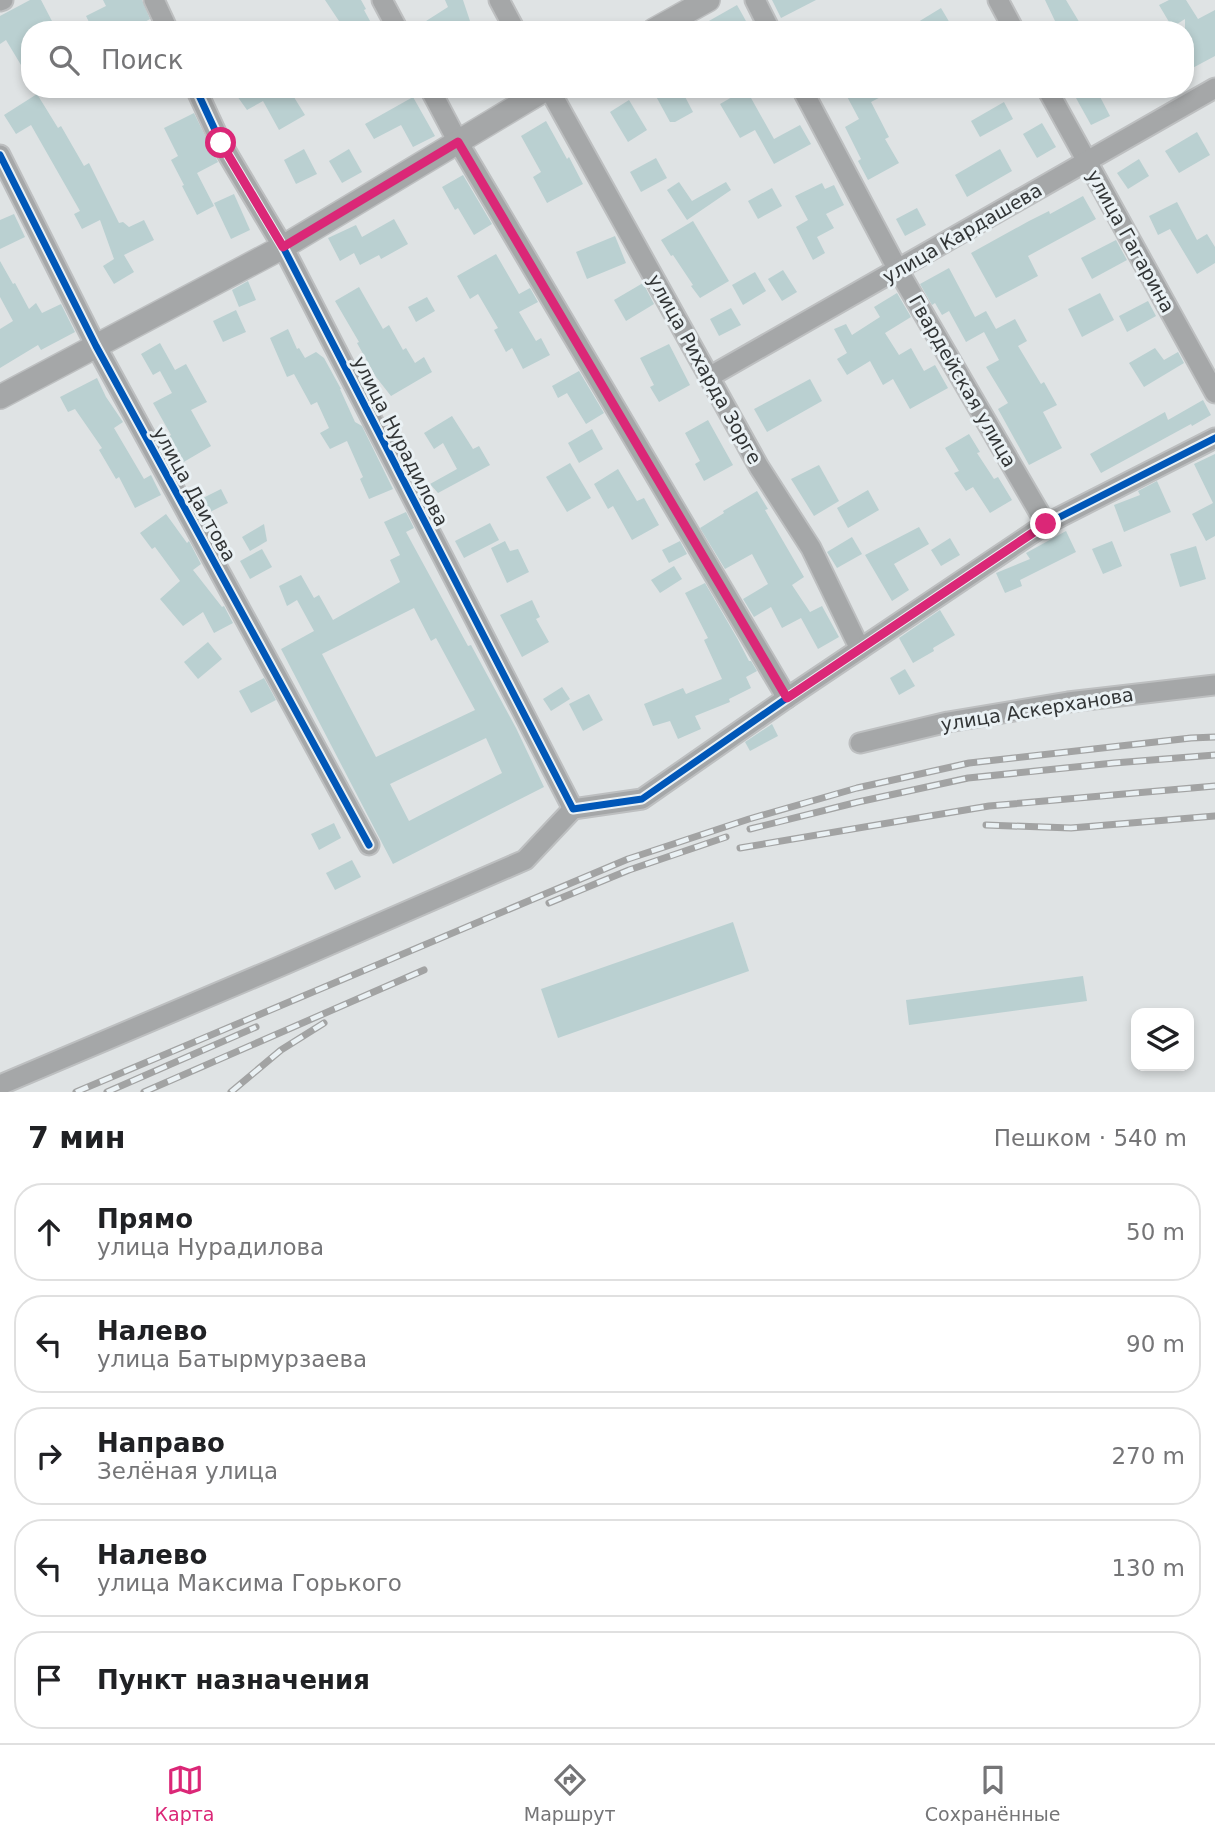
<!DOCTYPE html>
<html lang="ru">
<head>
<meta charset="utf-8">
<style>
	:root { --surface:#fff; --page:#f6f6f6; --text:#202124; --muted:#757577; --line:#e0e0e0; --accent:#db2777 }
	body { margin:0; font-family:"DejaVu Sans",sans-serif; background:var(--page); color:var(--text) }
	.controls { position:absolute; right:21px; bottom:21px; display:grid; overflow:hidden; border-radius:14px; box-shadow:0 4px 10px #0003 }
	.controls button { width:63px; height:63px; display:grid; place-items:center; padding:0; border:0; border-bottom:2px solid var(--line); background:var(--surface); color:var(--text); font:35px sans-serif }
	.stop { position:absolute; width:21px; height:21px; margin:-16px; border:5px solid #db2777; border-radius:50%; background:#fff }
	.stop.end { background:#db2777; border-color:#fff; box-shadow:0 2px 7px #0008 }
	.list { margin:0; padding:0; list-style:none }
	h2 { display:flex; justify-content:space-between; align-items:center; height:91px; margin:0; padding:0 28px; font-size:30px }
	h2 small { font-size:23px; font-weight:400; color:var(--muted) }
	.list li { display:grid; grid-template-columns:46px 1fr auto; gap:21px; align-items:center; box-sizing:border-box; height:98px; margin:0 14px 14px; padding:0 14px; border:2px solid var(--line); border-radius:28px }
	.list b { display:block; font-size:26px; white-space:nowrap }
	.list p { margin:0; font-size:23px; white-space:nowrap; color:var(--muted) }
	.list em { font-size:23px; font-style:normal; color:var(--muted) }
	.icon { flex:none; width:38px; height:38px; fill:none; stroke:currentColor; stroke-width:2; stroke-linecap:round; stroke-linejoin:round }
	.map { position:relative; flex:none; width:1215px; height:1092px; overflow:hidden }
	.search { position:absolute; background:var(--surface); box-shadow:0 4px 10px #0003; left:21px; right:21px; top:21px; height:77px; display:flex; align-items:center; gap:18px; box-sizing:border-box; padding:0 24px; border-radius:28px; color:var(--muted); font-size:26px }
	.sheet { height:651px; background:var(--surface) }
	nav { display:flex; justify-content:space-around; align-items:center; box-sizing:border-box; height:98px; border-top:2px solid var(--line); background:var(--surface); font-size:19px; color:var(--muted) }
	nav a { display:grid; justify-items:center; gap:4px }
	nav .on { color:var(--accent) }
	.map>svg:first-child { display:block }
	.building { fill:#bad0d1; fill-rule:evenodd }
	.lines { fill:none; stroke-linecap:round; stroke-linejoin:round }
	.minor-casing { stroke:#bdbfc0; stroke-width:23 }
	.tertiary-casing { stroke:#bdbfc0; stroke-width:26 }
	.minor { stroke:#a5a7a8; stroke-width:19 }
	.tertiary { stroke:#a5a7a8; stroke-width:23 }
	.rail-casing { stroke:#a2a3a3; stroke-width:7 }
	.rail { stroke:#eaf1f4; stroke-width:4.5; stroke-dasharray:13; stroke-linecap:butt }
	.cycleway-casing { stroke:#eaf1f4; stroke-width:11 }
	.cycleway { stroke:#0057b8; stroke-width:7 }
	.route { stroke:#db2777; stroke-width:9 }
	.labels { text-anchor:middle; stroke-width:6; stroke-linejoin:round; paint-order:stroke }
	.street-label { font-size:19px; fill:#323536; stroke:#eaf1f4 }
</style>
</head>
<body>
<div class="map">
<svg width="1215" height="1092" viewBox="0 0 1215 1092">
	<rect width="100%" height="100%" fill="#dfe3e4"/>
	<g class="building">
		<path d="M30,0H41L53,23L40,30H30V80L6,40L0,44V16Z"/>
		<path d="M103,0H142L150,19L136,27L123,26L115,30H93L86,16L106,6Z"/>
		<path d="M325,0H361L366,9L364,10L375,30H345Z"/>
		<path d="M445,0H463L473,30H412L448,7Z"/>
		<path d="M772,0H816L781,18Z"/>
		<path d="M1045,0H1066L1084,30H1039L1055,21Z"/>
		<path d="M1169,0H1186L1198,19L1215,10V56L1185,72V19L1172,27L1159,5Z"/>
		<path d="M737,5L751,30H693Z"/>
		<path d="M941,8L954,30H905Z"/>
		<path d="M232,89H289L305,115L279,130L263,101L247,110Z"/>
		<path d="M652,89H681L693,112L675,122H670Z"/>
		<path d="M746,89L774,139L800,125L811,144L774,164L755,130L740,138L720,104Z"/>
		<path d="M843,89H896L871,102L889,137L885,139L899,163L868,180L858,161L861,159L845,127L859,119Z"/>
		<path d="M1092,89H1096L1110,116L1091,125L1076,98Z"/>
		<path d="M37,94L58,128L61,126L84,166L89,163L119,223L123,222L129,227L144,220L154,240L124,255L134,272L114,284L103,266L114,259L100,220L82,229L74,214L80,211L31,125L16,134L4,115Z"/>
		<path d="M413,97L435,136L413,147L401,125L374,139L365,124Z"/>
		<path d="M629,100L647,130L628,142L610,112Z"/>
		<path d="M1004,102L1013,119L980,137L971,121Z"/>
		<path d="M194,113L218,162L197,173L214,206L197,215L182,186L184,185L171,160L178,156L164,128Z"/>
		<path d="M546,121L567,159L569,157L583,184L547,203L533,177L541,172L521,136Z"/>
		<path d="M1042,123L1056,147L1037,158L1023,134Z"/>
		<path d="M1197,132L1210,155L1179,173L1165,151Z"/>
		<path d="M304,149L317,174L296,184L284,160Z"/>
		<path d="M349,149L362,172L342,183L329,161Z"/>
		<path d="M1000,149L1012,171L967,197L955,175Z"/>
		<path d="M656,158L667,178L641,192L630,172Z"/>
		<path d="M1139,159L1149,176L1128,189L1117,173Z"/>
		<path d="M463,175L492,224L474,235L458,208L455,210L442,187Z"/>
		<path d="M679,182L692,201L726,182L731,190L687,220L667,190Z"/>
		<path d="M822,183L825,189L834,185L844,205L826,214L834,228L817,237L825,253L813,260L796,227L808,220L795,196Z"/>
		<path d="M772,188L782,206L758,219L748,201Z"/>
		<path d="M234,194L250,230L231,239L214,203Z"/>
		<path d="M1083,196L1096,219L1028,256L1038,276L996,298L971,253L1029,221L1049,211L1050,214Z"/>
		<path d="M1177,202L1197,240L1207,234L1215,247V263L1197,274L1170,229L1158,235L1149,216Z"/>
		<path d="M917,208L926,225L905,236L896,219Z"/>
		<path d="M14,214L25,237L0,249V220Z"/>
		<path d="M394,219L408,244L381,259L379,255L360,265L354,253L340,261L328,238L356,225L362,237Z"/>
		<path d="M693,221L729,281L700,298L691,286L693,285L673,255L671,256L661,240Z"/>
		<path d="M615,236L626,263L587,279L576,252Z"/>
		<path d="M1116,240L1127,260L1092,279L1081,258Z"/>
		<path d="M496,254L519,294L530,288L538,302L519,312L536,341L541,338L550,355L523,369L512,348L506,352L494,330L498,328L478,294L470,299L457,276Z"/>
		<path d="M0,261L13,284L15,283L29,309L36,303L42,313L61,304L75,332L41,350L38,345L0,368V329L13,321L0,297Z"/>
		<path d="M949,268L975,317L986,311L996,329L1015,319L1027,341L1018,346L1041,384L1044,382L1057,405L1043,412L1062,448L1029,465L998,409L1008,403L986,367L999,360L984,332L966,342L949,311L942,315L935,303L932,305L920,284Z"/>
		<path d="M783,270L797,292L782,301L768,279Z"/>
		<path d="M755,272L766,291L743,305L732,285Z"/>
		<path d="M248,281L256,300L239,307L232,290Z"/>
		<path d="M643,283L654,304L626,321L614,300Z"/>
		<path d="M359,287L383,329L389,325L403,350L406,348L415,363L424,357L432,372L391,396L376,377L357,343L359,342L335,301Z"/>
		<path d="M897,293L911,317L885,333L899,355L911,348L924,371L935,365L948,388L910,409L893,379L883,385L870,361L847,375L837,359L847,353L834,329L846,324L852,335L880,317L874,307Z"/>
		<path d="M1100,293L1114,320L1082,337L1068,309Z"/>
		<path d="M427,297L435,311L416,322L408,307Z"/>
		<path d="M1148,301L1156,316L1127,332L1119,316Z"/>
		<path d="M731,308L741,325L719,336L710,319Z"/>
		<path d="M236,310L246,332L223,342L213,321Z"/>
		<path d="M288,329L297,349L299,348L305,358L316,352L324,358L341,389H340L355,422L362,426L393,489L369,499L360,479L363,477L347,441L330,449L320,433L329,428L317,402L311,405L294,374L287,377L270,338Z"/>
		<path d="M160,343L175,370L186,364L207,402L191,410L211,446L182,463L168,437L171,435L153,403L172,393L160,371L153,375L141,354Z"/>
		<path d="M669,344L690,385L659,402L650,387L654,385L640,358Z"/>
		<path d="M1155,348L1164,360L1178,352L1184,363L1144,387L1129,363Z"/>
		<path d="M579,371L604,413L586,424L567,393L558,398L552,386Z"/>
		<path d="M97,378L106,397L123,422L114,428L144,479L151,475L161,495L135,508L119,477L116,479L99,450L102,448L75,409L68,412L60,397Z"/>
		<path d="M810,379L822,401L767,432L754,409Z"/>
		<path d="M1203,400L1211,415L1192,426L1191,424L1101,473L1090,454L1165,412L1168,420Z"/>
		<path d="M452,416L473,449L479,446L490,465L438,493L430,484L457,469L443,443L434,449L424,433Z"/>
		<path d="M708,420L733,465L704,481L695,464L700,461L685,433Z"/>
		<path d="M592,429L603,449L579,463L568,443Z"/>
		<path d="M969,434L980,452L977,453L994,479L998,477L1012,500L990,513L973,487L966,491L954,473L959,471L945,448Z"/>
		<path d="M1215,454V536L1206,541L1192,514L1213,503L1194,464Z"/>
		<path d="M570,463L591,498L567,512L546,477Z"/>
		<path d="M819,465L839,501L814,516L791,479Z"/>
		<path d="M618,469L637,501L644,498L659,525L632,540L613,506L608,509L594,484Z"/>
		<path d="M1157,481L1171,512L1124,532L1114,505L1140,495L1138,491Z"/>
		<path d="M221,489L228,503L206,514L199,500Z"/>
		<path d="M868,490L879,510L848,528L837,508Z"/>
		<path d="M757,491L768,509L765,510L804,577L792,585L810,612L822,606L839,637L818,649L801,618L782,628L771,607L754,617L743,599L768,584L752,554L725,569L700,528L724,513L723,511Z"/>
		<path d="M406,512L414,528L406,532L468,646L471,645L516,728L544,787L393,864L281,649L314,631L297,600L287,606L279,586L301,575L314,598L319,595L333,620L400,582L390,560L400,555L384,522ZM414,608L431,641L436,638L475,710L376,757L322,654ZM486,738L502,773L409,821L390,784Z"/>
		<path d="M166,514L187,543L189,541L201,564L193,570L222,607L224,606L233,623L214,633L203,612L183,626L160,599L180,581L155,547L152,549L140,533Z"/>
		<path d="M490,523L499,540L464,558L455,541Z"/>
		<path d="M264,524L267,541L250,551L242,537Z"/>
		<path d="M919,527L929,544L894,564L909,590L892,601L865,555Z"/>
		<path d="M1066,531L1076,552L1020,580L1022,586L1005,593L996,573L1030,559L1026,553Z"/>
		<path d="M852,537L862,554L837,568L827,552Z"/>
		<path d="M950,538L960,555L941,566L931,550Z"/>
		<path d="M505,541L510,551L518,549L529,572L507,583L491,548Z"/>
		<path d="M680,541L687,554L669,563L662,550Z"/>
		<path d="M1112,541L1122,566L1103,574L1092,549Z"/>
		<path d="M1196,546L1206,579L1180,587L1170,554Z"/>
		<path d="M262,549L272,567L250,579L240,561Z"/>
		<path d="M674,566L682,579L660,593L651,580Z"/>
		<path d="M705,583L737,638L749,661H751L757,671L746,677L751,688L729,699L730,702L695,716L701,729L678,739L670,721L653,726L644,704L683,688L686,694L722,679L704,640L708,638L685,593Z"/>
		<path d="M532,600L540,617L536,619L549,642L522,657L500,615Z"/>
		<path d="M940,610L955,635L933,648L934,651L913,663L899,638Z"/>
		<path d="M208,642L222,659L198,679L184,662Z"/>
		<path d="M905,669L915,686L899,695L890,678Z"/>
		<path d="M264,678L276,700L251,713L239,691Z"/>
		<path d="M562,687L570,699L551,711L543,699Z"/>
		<path d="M589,694L603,720L583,731L569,704Z"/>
		<path d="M772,724L778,736L750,751L745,742Z"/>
		<path d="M334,823L341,838L319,850L311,834Z"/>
		<path d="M352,860L361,877L335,890L326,873Z"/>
		<path d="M733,922L749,971L558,1038L541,989Z"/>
		<path d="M1083,976L1087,1001L909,1025L906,1000Z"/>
	</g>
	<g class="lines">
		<g class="minor-casing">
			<g id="minor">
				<path d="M154,0L168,30"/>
				<path d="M382,0L398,30"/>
				<path d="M499,0L515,30"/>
				<path d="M755,0L770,30"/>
				<path d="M998,0L1014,30"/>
				<path d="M0,1L3,0"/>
				<path d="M196,89L221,143L283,247L573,809"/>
				<path d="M430,89L458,142L787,698"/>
				<path d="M549,89L759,467L811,548L860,649"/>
				<path d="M802,89L898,270L1046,524"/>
				<path d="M1047,89L1215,393"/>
				<path d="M0,155L96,346L369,845"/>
				<path d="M709,377L1215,88"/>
				<path d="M860,743L948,722L1068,702L1215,685"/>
				<path d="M573,809L642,799L787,698L1046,524L1215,438"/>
				<path d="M0,1085L281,966L525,860L573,809"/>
			</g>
		</g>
		<g class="tertiary-casing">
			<g id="tertiary">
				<path d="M654,30L708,0"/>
				<path d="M0,397L283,247L546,89"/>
			</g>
		</g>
		<use href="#minor" class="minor"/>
		<use href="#tertiary" class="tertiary"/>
		<g class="rail-casing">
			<g id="rail">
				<path d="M986,825L1071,828L1215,816"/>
				<path d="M750,829L858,802L968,778L1114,763L1215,755"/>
				<path d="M740,848L989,806L1215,786"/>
				<path d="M549,903L629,870L726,837"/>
				<path d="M76,1092L628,859L749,819L857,788L969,763L1191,738L1215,737"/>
				<path d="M107,1092L256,1027"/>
				<path d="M144,1092L424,970"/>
				<path d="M231,1092L281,1050L324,1023"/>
			</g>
		</g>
		<use href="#rail" class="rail"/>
		<g class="cycleway-casing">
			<g id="cycleway">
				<path d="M196,89L221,143L283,247L573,809L642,799L787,698L1046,524L1215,438"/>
				<path d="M0,155L96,346L369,845"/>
			</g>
		</g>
		<use href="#cycleway" class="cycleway"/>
	</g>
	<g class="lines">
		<path class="route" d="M221,143L283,247L458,142L787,698L1046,524"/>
	</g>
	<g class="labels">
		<g class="street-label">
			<text transform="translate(962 233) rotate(-30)" y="7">улица Кардашева</text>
			<text transform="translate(1131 241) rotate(61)" y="7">улица Гагарина</text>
			<text transform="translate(705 369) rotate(61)" y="7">улица Рихарда Зорге</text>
			<text transform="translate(963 381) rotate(60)" y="7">Гвардейская улица</text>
			<text transform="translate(401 441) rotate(63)" y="7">улица Нурадилова</text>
			<text transform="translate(195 494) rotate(61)" y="7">улица Даитова</text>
			<text transform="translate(1037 709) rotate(-9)" y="7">улица Аскерханова</text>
		</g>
	</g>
</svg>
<div class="controls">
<button><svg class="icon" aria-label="layers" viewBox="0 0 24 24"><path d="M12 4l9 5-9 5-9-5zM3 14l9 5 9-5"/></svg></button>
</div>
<div class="stop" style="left:221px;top:143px"></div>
<div class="stop end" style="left:1046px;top:524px"></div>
<div class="search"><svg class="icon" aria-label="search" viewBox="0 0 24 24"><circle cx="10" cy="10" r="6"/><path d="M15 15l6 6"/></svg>Поиск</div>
</div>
<section class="sheet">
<h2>7 мин<small>Пешком · 540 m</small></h2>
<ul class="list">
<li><svg class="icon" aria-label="ahead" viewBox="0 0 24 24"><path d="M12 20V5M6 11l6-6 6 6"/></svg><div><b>Прямо</b><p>улица Нурадилова</p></div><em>50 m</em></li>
<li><svg class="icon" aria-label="left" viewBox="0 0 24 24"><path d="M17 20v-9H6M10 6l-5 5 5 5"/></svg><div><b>Налево</b><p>улица Батырмурзаева</p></div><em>90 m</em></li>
<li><svg class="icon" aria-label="right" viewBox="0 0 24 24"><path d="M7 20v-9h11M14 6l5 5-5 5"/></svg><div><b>Направо</b><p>Зелёная улица</p></div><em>270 m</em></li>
<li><svg class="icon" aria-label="left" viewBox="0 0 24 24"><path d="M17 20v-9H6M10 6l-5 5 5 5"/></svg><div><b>Налево</b><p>улица Максима Горького</p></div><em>130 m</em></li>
<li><svg class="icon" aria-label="arrive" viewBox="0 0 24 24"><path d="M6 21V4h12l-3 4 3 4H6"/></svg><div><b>Пункт назначения</b></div></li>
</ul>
</section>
<nav>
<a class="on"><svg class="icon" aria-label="map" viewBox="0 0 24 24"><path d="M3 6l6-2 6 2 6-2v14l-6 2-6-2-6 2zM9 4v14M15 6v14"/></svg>Карта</a>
<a><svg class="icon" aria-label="directions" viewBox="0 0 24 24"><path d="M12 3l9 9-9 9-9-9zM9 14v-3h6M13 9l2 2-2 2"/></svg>Маршрут</a>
<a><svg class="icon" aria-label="saved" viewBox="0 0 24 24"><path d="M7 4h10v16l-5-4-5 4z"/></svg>Сохранённые</a>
</nav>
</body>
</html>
